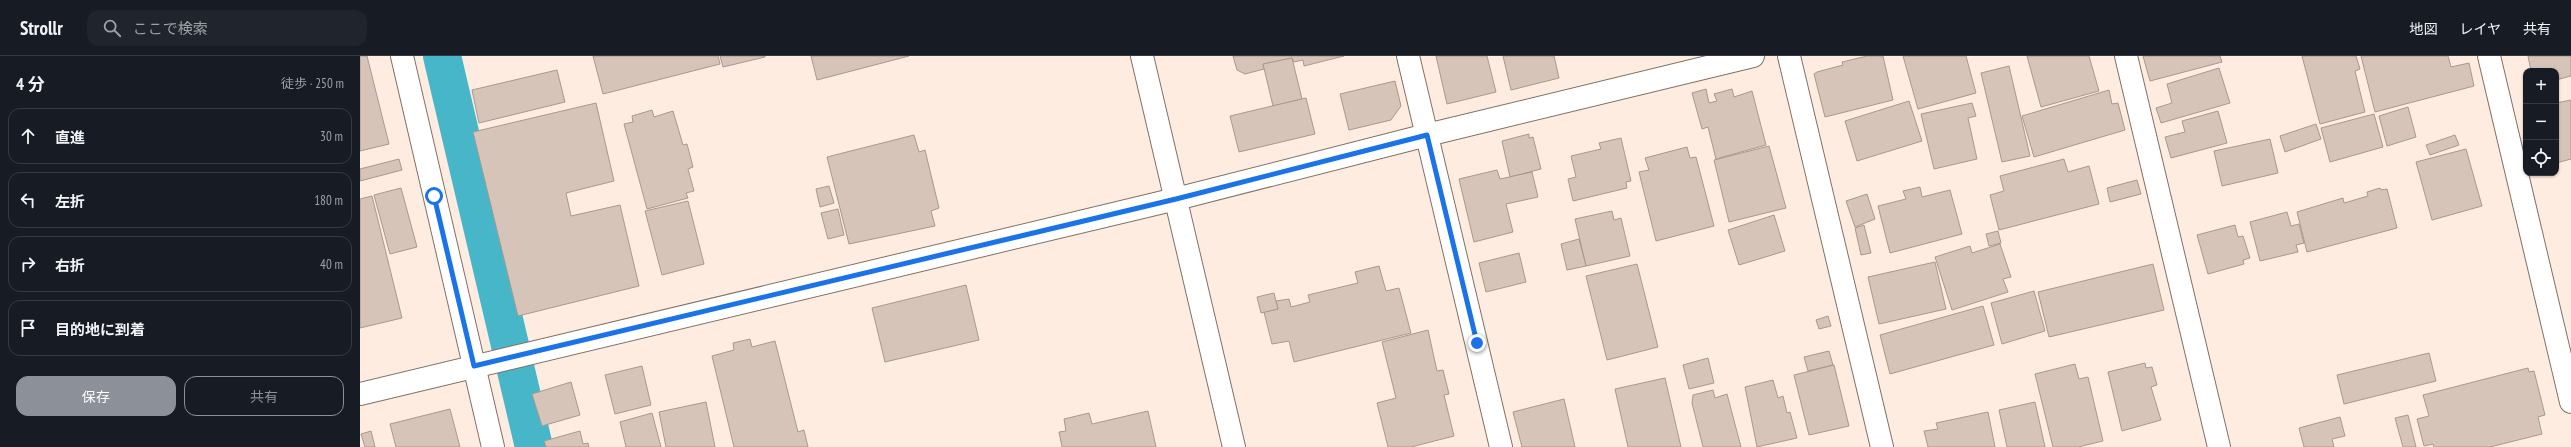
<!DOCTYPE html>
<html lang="ja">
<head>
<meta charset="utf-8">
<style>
	:root { --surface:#171b24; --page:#20242c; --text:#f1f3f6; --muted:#9ea1a6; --line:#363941; --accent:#8c9099 }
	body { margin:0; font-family:"PT Sans Narrow","Noto Sans JP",sans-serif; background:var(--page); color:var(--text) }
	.controls { position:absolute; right:12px; top:12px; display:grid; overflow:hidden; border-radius:8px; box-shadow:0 1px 3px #0004 }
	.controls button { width:36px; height:36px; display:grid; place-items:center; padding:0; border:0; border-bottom:1px solid var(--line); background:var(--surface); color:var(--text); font:20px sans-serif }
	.stop { position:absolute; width:12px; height:12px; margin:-9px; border:3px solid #1a73e8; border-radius:50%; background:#fff }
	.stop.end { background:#1a73e8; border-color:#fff; box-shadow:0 1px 4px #0008 }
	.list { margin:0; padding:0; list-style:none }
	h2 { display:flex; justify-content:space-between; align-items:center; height:52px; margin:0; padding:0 16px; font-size:17px }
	h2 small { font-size:13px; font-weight:400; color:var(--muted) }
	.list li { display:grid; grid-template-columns:26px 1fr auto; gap:12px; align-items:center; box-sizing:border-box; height:56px; margin:0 8px 8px; padding:0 8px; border:1px solid var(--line); border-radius:12px }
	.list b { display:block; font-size:15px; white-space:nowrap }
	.list em { font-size:13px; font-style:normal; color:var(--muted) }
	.actions { display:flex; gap:8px; padding:12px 16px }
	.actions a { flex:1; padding:9px 0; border:1px solid var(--accent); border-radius:12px; text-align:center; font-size:14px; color:var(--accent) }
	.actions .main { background:var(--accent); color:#fff }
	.icon { flex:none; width:22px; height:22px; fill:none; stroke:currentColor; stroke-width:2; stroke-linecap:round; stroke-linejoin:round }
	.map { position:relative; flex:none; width:2211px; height:391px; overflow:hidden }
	header { display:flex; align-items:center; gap:24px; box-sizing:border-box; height:56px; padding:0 20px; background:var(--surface); border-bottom:1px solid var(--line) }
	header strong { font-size:19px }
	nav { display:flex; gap:22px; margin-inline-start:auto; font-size:14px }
	.search { width:280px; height:36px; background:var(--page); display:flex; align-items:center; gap:10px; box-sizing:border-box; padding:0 14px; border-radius:12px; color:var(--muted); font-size:15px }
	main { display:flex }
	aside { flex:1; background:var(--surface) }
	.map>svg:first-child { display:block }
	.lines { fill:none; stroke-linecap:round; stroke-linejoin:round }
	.canal { stroke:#46b6c8; stroke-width:38 }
	.building { fill:#d6c4b9; stroke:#a9988d }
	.minor-casing { stroke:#817166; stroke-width:24 }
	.minor { stroke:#fff; stroke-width:22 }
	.route { stroke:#1a73e8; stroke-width:5 }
</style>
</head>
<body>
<header>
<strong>Strollr</strong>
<div class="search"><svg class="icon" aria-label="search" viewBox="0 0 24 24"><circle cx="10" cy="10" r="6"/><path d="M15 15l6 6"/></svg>ここで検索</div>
<nav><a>地図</a><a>レイヤ</a><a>共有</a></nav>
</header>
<main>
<aside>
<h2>4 分<small>徒歩 · 250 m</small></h2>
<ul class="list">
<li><svg class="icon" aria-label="ahead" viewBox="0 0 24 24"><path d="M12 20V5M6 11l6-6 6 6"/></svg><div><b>直進</b></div><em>30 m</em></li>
<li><svg class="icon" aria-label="left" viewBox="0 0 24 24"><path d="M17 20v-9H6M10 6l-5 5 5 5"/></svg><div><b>左折</b></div><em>180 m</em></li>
<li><svg class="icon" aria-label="right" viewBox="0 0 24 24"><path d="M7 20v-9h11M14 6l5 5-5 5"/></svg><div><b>右折</b></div><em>40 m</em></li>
<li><svg class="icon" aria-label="arrive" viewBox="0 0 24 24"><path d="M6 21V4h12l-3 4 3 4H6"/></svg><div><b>目的地に到着</b></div></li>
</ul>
<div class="actions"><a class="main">保存</a><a>共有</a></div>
</aside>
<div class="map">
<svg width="2211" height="391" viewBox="0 0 2211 391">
	<rect width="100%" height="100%" fill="#ffece0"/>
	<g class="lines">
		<path class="canal" d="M82,0L174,391"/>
	</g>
	<g class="building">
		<path d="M0,0H7L29,88L0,95Z"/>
		<path d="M233,0H358L360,8L243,38Z"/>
		<path d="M360,0H405V1L363,11Z"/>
		<path d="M451,0H549L457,24Z"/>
		<path d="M873,0H984L944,10L943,4L934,6L932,2L903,8L904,13L885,18L877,14Z"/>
		<path d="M1076,0H1127L1136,36L1087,48Z"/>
		<path d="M1143,0H1194L1199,22L1151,34Z"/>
		<path d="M1507,0H1523L1533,44L1465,61L1454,18L1457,16L1483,9L1482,6Z"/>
		<path d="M1543,0H1606L1616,37L1558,53Z"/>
		<path d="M1667,0H1729L1739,35L1681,51Z"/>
		<path d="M1783,0H1860L1862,6L1790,25Z"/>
		<path d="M1942,0H1996L2000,13L1995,15L2005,56L1960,68Z"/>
		<path d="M2001,0H2088L2091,11L2109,7L2114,30L2015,56Z"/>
		<path d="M2168,0H2211V20L2196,24V15H2171Z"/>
		<path d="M932,2L942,43L913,50L903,8Z"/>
		<path d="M1649,10L1670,100L1642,106L1621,17Z"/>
		<path d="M1859,12L1870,47L1801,67L1796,52L1812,47L1807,28Z"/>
		<path d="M197,14L205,46L119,67L112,34Z"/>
		<path d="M1035,25L1041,50L1031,64L989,74L980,38Z"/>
		<path d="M1346,33L1349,47L1357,45L1354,38L1372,33L1374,41L1392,35L1406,89L1356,103L1348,71L1342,73L1332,37Z"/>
		<path d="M1749,34L1752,48L1758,47L1765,74L1674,101L1662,60Z"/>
		<path d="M946,42L955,78L879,96L870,60Z"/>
		<path d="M2211,44V103L2196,107V47Z"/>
		<path d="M1549,45L1562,85L1497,105L1485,65Z"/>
		<path d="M236,47L254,125L206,137L211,160L260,149L279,230L158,260L113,76Z"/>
		<path d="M1612,47L1616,60L1608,62L1617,103L1574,113L1561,58Z"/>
		<path d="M2048,51L2056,81L2027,90L2019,60Z"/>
		<path d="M292,54L294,61L313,55L323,89L327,88L333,111L328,113L334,135L326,137L328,142L287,153L264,68L273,66L272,60Z"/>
		<path d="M1858,55L1867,87L1811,102L1805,81L1825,76L1822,65Z"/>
		<path d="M2014,58L2023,91L1970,106L1961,72Z"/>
		<path d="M1956,68L1961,83L1925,96L1920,80Z"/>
		<path d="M1169,78V82L1173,81L1181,113L1150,121L1142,85Z"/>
		<path d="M554,79L559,96L565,94L579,152L571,155L575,170L489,188L467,101Z"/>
		<path d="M2095,79L2099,89L2070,99L2066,89Z"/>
		<path d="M1261,82L1271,125L1266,126L1267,132L1213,145L1208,123L1216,121L1211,100L1241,93L1239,87Z"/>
		<path d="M1910,83L1918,117L1862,130L1854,95Z"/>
		<path d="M1409,90L1426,152L1369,166L1354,104Z"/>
		<path d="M1327,91L1330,102L1336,101L1354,170L1296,185L1279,116L1289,114L1285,102Z"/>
		<path d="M2106,93L2122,150L2072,164L2056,106Z"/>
		<path d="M39,103L42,114L0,125V113Z"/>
		<path d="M1704,103L1708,116L1729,110L1739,148L1639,174L1630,139L1644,135L1640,120Z"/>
		<path d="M1137,114L1140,123L1172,116L1178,141L1146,148L1153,176L1114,186L1099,123Z"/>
		<path d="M1777,124L1781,138L1750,146L1747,132Z"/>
		<path d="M469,130L474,147L460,151L456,133Z"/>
		<path d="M1560,131L1562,141L1590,134L1602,178L1530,197L1518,150L1546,143L1543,135Z"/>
		<path d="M41,132L57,191L30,198L14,139Z"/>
		<path d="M2020,132L2021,134L2027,133L2037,172L1947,196L1937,156L1983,142L1984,147L2008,140L2007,136Z"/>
		<path d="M1507,138L1515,163L1495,171L1486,145Z"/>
		<path d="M12,140L42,262L0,272V143Z"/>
		<path d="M328,145L344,208L302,219L285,155Z"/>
		<path d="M478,153L484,179L468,183L461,157Z"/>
		<path d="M1252,155L1254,164L1261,162L1270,200L1226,210L1215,163Z"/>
		<path d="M1927,156L1931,170L1939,168L1944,187L1936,189L1938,196L1900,205L1890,166Z"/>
		<path d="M1414,159L1425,195L1379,209L1368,174Z"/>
		<path d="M1504,169L1511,197L1501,199L1495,172Z"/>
		<path d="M1875,169L1878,181L1883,180L1890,202L1883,204L1884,208L1848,218L1837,179Z"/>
		<path d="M1638,175L1641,187L1629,190L1626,178Z"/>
		<path d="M1219,183L1226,210L1207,214L1201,188Z"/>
		<path d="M1640,188L1651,221L1643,223L1648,236L1592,254L1575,201L1610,190L1612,197Z"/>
		<path d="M1159,197L1166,226L1126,236L1119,207Z"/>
		<path d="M1575,206L1586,253L1519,268L1508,221Z"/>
		<path d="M1277,208L1298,291L1247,304L1226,220Z"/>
		<path d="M1793,208L1804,254L1689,281L1678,236Z"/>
		<path d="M1019,210L1026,235L1039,232L1051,277L934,306L929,285L912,288L904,256L918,253L916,245L929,243L931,251L950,246L948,239L998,227L995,216Z"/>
		<path d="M606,229L619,284L525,306L512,252Z"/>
		<path d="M1674,235L1685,275L1642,288L1631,247Z"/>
		<path d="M914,237L918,253L901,257L897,241Z"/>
		<path d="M1623,250L1634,289L1530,318L1520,279Z"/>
		<path d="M1468,260L1471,270L1459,273L1456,264Z"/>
		<path d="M1068,274L1077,315L1083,314L1089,338L1084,339L1094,380L1051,391H1028L1017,347L1036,342L1022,286Z"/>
		<path d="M390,283L392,291L415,285L438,376L444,374L448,391H374L352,300L374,294L373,287Z"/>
		<path d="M1469,295L1473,309L1448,315L1444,301Z"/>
		<path d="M2069,297L2076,325L1984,348L1977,319Z"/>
		<path d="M1348,302L1354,327L1329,333L1323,309Z"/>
		<path d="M1785,307L1786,312L1792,311L1797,329L1791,331L1801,364L1762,375L1748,316Z"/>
		<path d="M1715,308L1719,323L1728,321L1743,385L1718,391H1693L1675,318Z"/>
		<path d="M1474,309L1489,370L1449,379L1434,319Z"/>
		<path d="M282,310L291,349L255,358L245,319Z"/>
		<path d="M2168,312L2169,316L2174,315L2185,359L2178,361L2182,378L2130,391H2074L2073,388L2064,390L2057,363L2069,360L2063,339Z"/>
		<path d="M1305,322L1321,391H1268L1255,333Z"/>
		<path d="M1413,324L1418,342L1423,340L1427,357L1430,356L1437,382L1397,391L1385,331Z"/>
		<path d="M211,326L220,359L182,370L172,338Z"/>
		<path d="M1353,334L1355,342L1367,338L1381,391H1343L1332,347L1333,339Z"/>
		<path d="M1204,343L1215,391H1162L1153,356Z"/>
		<path d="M346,346L355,391H306L299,356Z"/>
		<path d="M1675,346L1685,391H1647L1639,354Z"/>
		<path d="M90,353L100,391H36L30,368Z"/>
		<path d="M788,355L796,391H702L699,376L706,375L704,363L729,357L732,368Z"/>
		<path d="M1628,356L1635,391H1568L1564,375L1578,373L1576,367Z"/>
		<path d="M292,357L301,391H266L260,366Z"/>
		<path d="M2048,359L2056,391H2043L2035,362Z"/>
		<path d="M1980,361L1985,380L1972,383L1974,391H1944L1939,372Z"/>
		<path d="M11,375L15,391H5L1,378Z"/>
		<path d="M220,375L223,388L228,387L229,391H186L184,385Z"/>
	</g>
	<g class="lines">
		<g class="minor-casing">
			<g id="minor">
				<path d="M42,0L133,391"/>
				<path d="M782,0L874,391"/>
				<path d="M1048,0L1141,391"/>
				<path d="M1429,0L1522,391"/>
				<path d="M1766,0L1859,391"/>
				<path d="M2129,0L2211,346"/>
				<path d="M0,338L816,143L1067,79L1393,0"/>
			</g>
		</g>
		<use href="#minor" class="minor"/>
	</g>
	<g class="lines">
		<path class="route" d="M74,140L114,310L816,143L1067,79L1117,287"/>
	</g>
</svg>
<div class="controls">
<button>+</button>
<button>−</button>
<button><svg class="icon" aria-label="locate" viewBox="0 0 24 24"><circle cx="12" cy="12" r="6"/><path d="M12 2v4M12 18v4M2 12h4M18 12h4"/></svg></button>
</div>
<div class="stop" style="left:74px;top:140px"></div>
<div class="stop end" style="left:1117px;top:287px"></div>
</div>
</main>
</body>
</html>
